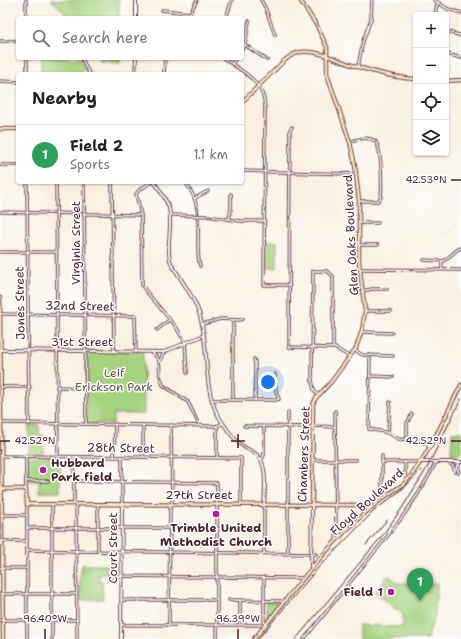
<!DOCTYPE html>
<html lang="en">
<head>
<meta charset="utf-8">
<style>
	:root { --surface:#fff; --page:#f2f2f2; --text:#222; --muted:#767676; --line:#e0e0e0; --accent:#b5179e }
	body { margin:0; font-family:"Shantell Sans",sans-serif; background:var(--page); color:var(--text) }
	.controls { position:absolute; right:12px; top:12px; display:grid; overflow:hidden; border-radius:4px; box-shadow:0 1px 3px #0004 }
	.controls button { width:36px; height:36px; display:grid; place-items:center; padding:0; border:0; border-bottom:1px solid var(--line); background:var(--surface); color:var(--text); font:20px sans-serif }
	.you { position:absolute; left:268px; top:382px; width:14px; height:14px; margin:-10px; border:3px solid #fff; border-radius:50%; background:#1a73e8; box-shadow:0 0 0 6px #1a73e833 }
	.badge { display:grid; place-items:center; width:26px; height:26px; border-radius:50%; background:var(--accent); color:#fff; font-size:13px; font-weight:700 }
	.pin { position:absolute; translate:-50% -33px; filter:drop-shadow(0 1px 2px #0008) }
	.pin::after { content:''; position:absolute; top:21px; width:14px; height:12px; background:inherit; clip-path:polygon(0 0,100% 0,50% 100%) }
	.list { margin:0; padding:0; list-style:none }
	h2 { display:flex; justify-content:space-between; align-items:center; height:52px; margin:0; padding:0 16px; font-size:17px }
	h2 small { font-size:13px; font-weight:400; color:var(--muted) }
	.list li { display:grid; grid-template-columns:26px 1fr auto; gap:12px; align-items:center; box-sizing:border-box; height:60px; padding:0 16px; border-top:1px solid var(--line) }
	.list b { display:block; font-size:15px; white-space:nowrap }
	.list p { margin:0; font-size:13px; white-space:nowrap; color:var(--muted) }
	.list em { font-size:13px; font-style:normal; color:var(--muted) }
	.icon { flex:none; width:22px; height:22px; fill:none; stroke:currentColor; stroke-width:2; stroke-linecap:round; stroke-linejoin:round }
	.map { position:relative; flex:none; width:461px; height:639px; overflow:hidden }
	.search { position:absolute; background:var(--surface); box-shadow:0 1px 3px #0004; left:16px; top:16px; width:228px; height:44px; display:flex; align-items:center; gap:10px; box-sizing:border-box; padding:0 14px; border-radius:4px; color:var(--muted); font-size:15px }
	.panel { position:absolute; background:var(--surface); box-shadow:0 1px 3px #0004; left:16px; top:72px; width:228px; height:112px; border-radius:4px }
	.map>svg:first-child { display:block }
	.green { fill:#a6d27f; stroke:#787855 }
	.lines { fill:none; stroke-linecap:round; stroke-linejoin:round }
	.stream { stroke:#5bbdd9; stroke-width:1 }
	.minor-casing { stroke:#643e46; stroke-width:3.5 }
	.tertiary-casing { stroke:#643e46; stroke-width:4 }
	.secondary-casing { stroke:#643e46; stroke-width:4.5 }
	.minor { stroke:#fff; stroke-width:1.5 }
	.tertiary { stroke:#fff; stroke-width:2 }
	.secondary { stroke:#fde5c5; stroke-width:2.5 }
	.rail { stroke:#4a1f2b; stroke-width:1 }
	.ticks { fill:none; stroke:#4a1f2b; stroke-width:1.5 }
	.poi-dot { fill:#b5179e; stroke:#fff; stroke-width:1.5 }
	.labels { text-anchor:middle; stroke-width:3; stroke-linejoin:round; paint-order:stroke }
	.street-label { font-size:12px; fill:#4a1f2b; stroke:#fff }
	.park-label { font-size:12px; fill:#654; stroke:#fff }
	.poi-label { font-size:12px; font-weight:bold; fill:#4a1f2b; stroke:#fff; text-anchor:start }
	.ticks-label { font-size:10px; text-anchor:middle; fill:#4a1f2b; stroke:#fff; stroke-width:3; stroke-linejoin:round; paint-order:stroke }
</style>
</head>
<body>
<div class="map">
<svg width="461" height="639" viewBox="0 0 461 639">
	<rect width="100%" height="100%" fill="#fff"/>
	<filter id="ink" filterUnits="userSpaceOnUse"><feTurbulence type="fractalNoise" baseFrequency=".025" numOctaves="2"/><feDisplacementMap in="SourceGraphic" scale="8" xChannelSelector="R" yChannelSelector="G"/><feConvolveMatrix kernelMatrix="1 2 1 2 8 2 1 2 1" color-interpolation-filters="sRGB"/></filter>
	<filter id="wash" filterUnits="userSpaceOnUse"><feTurbulence type="fractalNoise" baseFrequency=".012" numOctaves="4" result="noise"/><feDisplacementMap in="SourceGraphic" scale="16" xChannelSelector="R" yChannelSelector="G"/><feGaussianBlur stdDeviation="0.9" result="paint"/><feColorMatrix in="noise" values="0 0 0 0 0 0 0 0 0 0 0 0 0 0 0 0 0 1.4 0 .05"/><feComposite in="paint" operator="in"/></filter>
	<g filter="url(#wash)">
		<rect width="100%" height="100%" fill="#f9f0e1"/>
		<g class="green">
			<path d="M51,0H119V18H65V13Z"/>
			<path d="M41,58H81L85,70L79,72L78,74H41Z"/>
			<path d="M99,58H120V63L100,61Z"/>
			<path d="M267,242H277V268H266Z"/>
			<path d="M86,351L143,352L144,414H114L113,424H86Z"/>
			<path d="M29,425H39V435H43V454H29Z"/>
			<path d="M452,432H461V454H451Z"/>
			<path d="M27,457H60V492H39V481H27Z"/>
			<path d="M82,565H107L106,574L99,575V581H102L103,599L80,600V577Z"/>
			<path d="M388,575L398,583L437,584L435,615L427,639H359V625L403,627V615L375,592Z"/>
			<path d="M266,602H281V604L267,621Z"/>
		</g>
		<g class="lines">
			<path class="stream" d="M443,235C448,232 454,230 457,224"/>
		</g>
	</g>
	<g filter="url(#ink)">
		<g class="lines">
			<g class="minor-casing">
				<g id="minor">
					<path d="M26,0V18"/>
					<path d="M261,0L265,7L275,35"/>
					<path d="M434,0L448,9L461,13"/>
					<path d="M162,10L190,13"/>
					<path d="M435,15L436,8L438,3"/>
					<path d="M190,18V13L197,0"/>
					<path d="M226,18L232,0"/>
					<path d="M446,31L461,36"/>
					<path d="M0,41H18"/>
					<path d="M245,45L267,60"/>
					<path d="M242,49L245,45L249,21"/>
					<path d="M447,54L461,58"/>
					<path d="M27,58V74"/>
					<path d="M82,58L86,68L90,74"/>
					<path d="M223,58C242,71 264,81 265,107L264,285H289"/>
					<path d="M232,64L236,58"/>
					<path d="M358,67L363,41L371,19L372,0"/>
					<path d="M164,74L165,58"/>
					<path d="M0,81L18,82"/>
					<path d="M292,127L290,130L289,347L335,348L350,357"/>
					<path d="M350,142C357,139 368,136 375,141C382,146 382,187 381,197L378,201H359"/>
					<path d="M0,165H18"/>
					<path d="M242,171L356,174"/>
					<path d="M27,182L29,424"/>
					<path d="M56,182L58,456"/>
					<path d="M84,182L86,424"/>
					<path d="M112,182L114,351"/>
					<path d="M152,182L139,190L136,194L141,215L142,285L145,290L176,327L185,342L187,373"/>
					<path d="M185,182C201,202 198,220 198,244C198,251 198,259 200,266"/>
					<path d="M195,198L208,191"/>
					<path d="M0,212L140,215"/>
					<path d="M170,215L207,216L241,221H263"/>
					<path d="M229,219L231,209V194"/>
					<path d="M359,223H378"/>
					<path d="M359,245H378"/>
					<path d="M0,252H56"/>
					<path d="M424,260L444,261L458,249L461,248"/>
					<path d="M361,269L461,270"/>
					<path d="M442,269V261"/>
					<path d="M362,291L372,289H387"/>
					<path d="M365,311H391"/>
					<path d="M1,314L135,316L136,352"/>
					<path d="M202,324L221,319L239,320L243,319"/>
					<path d="M157,330L169,320"/>
					<path d="M362,332L392,333"/>
					<path d="M354,350L363,355L393,356"/>
					<path d="M152,352L159,360L160,376L163,385L188,402L199,425"/>
					<path d="M370,355L369,429L385,432L399,439L419,440L430,447"/>
					<path d="M254,359L255,363V400"/>
					<path d="M160,361L164,352"/>
					<path d="M370,376L393,377"/>
					<path d="M1,387H30"/>
					<path d="M57,387L85,388"/>
					<path d="M318,395L314,390L312,381L313,271H327L333,276V348"/>
					<path d="M212,400H276L279,399L276,391L275,374"/>
					<path d="M233,400V320"/>
					<path d="M335,411L336,538L337,540"/>
					<path d="M2,423L217,426L223,423"/>
					<path d="M143,425V457"/>
					<path d="M171,425L172,504"/>
					<path d="M244,426L312,427"/>
					<path d="M314,426L335,427"/>
					<path d="M388,433L390,402"/>
					<path d="M407,439V423L412,414"/>
					<path d="M0,456L241,458V505"/>
					<path d="M26,456V489"/>
					<path d="M382,456V486L387,495"/>
					<path d="M114,457L115,424"/>
					<path d="M122,457V504"/>
					<path d="M217,457V426"/>
					<path d="M261,460L264,455V427"/>
					<path d="M313,460H356"/>
					<path d="M382,462H420"/>
					<path d="M405,462V476L407,479"/>
					<path d="M449,463L453,466L455,472"/>
					<path d="M456,470L457,462"/>
					<path d="M458,473L459,463"/>
					<path d="M27,481H48"/>
					<path d="M74,481L217,483V639"/>
					<path d="M74,504V457"/>
					<path d="M98,504V551"/>
					<path d="M27,505V639"/>
					<path d="M52,505V639"/>
					<path d="M76,505L77,639"/>
					<path d="M0,515H26"/>
					<path d="M27,528H169L240,529"/>
					<path d="M0,541H26"/>
					<path d="M27,550L76,551"/>
					<path d="M76,551L316,554"/>
					<path d="M264,553V505"/>
					<path d="M288,553V412"/>
					<path d="M0,568H26"/>
					<path d="M109,576L300,578L303,579"/>
					<path d="M264,577V622L266,624"/>
					<path d="M0,594H76"/>
					<path d="M122,600H216"/>
					<path d="M229,600L281,601L283,602"/>
					<path d="M0,620H76"/>
					<path d="M240,624V600"/>
					<path d="M122,625H262L264,626"/>
					<path d="M169,625L170,505"/>
					<path d="M304,639C324,615 343,591 362,567C390,534 417,501 436,462"/>
				</g>
			</g>
			<g class="tertiary-casing">
				<g id="tertiary">
					<path d="M136,18V0"/>
					<path d="M135,74L136,58"/>
					<path d="M154,182C160,190 166,199 169,208C173,225 166,243 170,260C172,266 176,271 179,276C187,289 196,301 200,316C209,346 203,379 215,409C220,420 234,441 244,447C250,451 258,453 261,460C267,470 265,493 264,505"/>
					<path d="M0,350L164,352L204,335"/>
					<path d="M422,462H461"/>
					<path d="M311,568L312,505"/>
					<path d="M121,639L122,504"/>
				</g>
			</g>
			<g class="secondary-casing">
				<g id="secondary">
					<path d="M300,0L317,26L327,47V74L350,142L355,165L359,201V262L365,311L362,330L356,348L331,382L316,398L313,404L312,505"/>
					<path d="M446,81L461,80"/>
					<path d="M242,102L285,60C290,56 295,53 301,52C318,50 337,60 352,65C373,72 395,78 416,79"/>
					<path d="M0,129H18"/>
					<path d="M0,298L3,639"/>
					<path d="M0,489H26L27,504L360,505L370,508"/>
					<path d="M254,639C291,594 327,544 372,507C382,498 393,491 404,484C430,454 443,420 461,385"/>
				</g>
			</g>
			<use href="#minor" class="minor"/>
			<use href="#tertiary" class="tertiary"/>
			<use href="#secondary" class="secondary"/>
			<g class="rail">
				<path d="M366,545L387,520"/>
				<path d="M258,639L317,569L374,511L406,486L421,470"/>
				<path d="M296,639L382,536L402,508L427,468L461,399"/>
			</g>
		</g>
	</g>
	<path class="ticks" d="M451,180H461M238,434V448M0,441H10M231,441H245M451,441H461M45,629V639M238,629V639"/>
	<g class="poi-dot">
		<circle cx="43" cy="470" r="4"/>
		<circle cx="216" cy="514" r="4"/>
		<circle cx="391" cy="592" r="4"/>
	</g>
	<g class="labels">
		<g class="street-label">
			<text transform="translate(351 235) rotate(-93)" y="4">Glen Oaks Boulevard</text>
			<text transform="translate(76 243) rotate(-90)" y="4">Virginia Street</text>
			<text transform="translate(20 303) rotate(-91)" y="4">Jones Street</text>
			<text transform="translate(80 306) rotate(1)" y="4">32nd Street</text>
			<text x="82" y="346">31st Street</text>
			<text transform="translate(121 448) rotate(1)" y="4">28th Street</text>
			<text transform="translate(304 454) rotate(-88)" y="4">Chambers Street</text>
			<text x="199" y="499">27th Street</text>
			<text transform="translate(367 502) rotate(-42)" y="4">Floyd Boulevard</text>
			<text transform="translate(113 548) rotate(-90)" y="4">Court Street</text>
		</g>
		<g class="park-label">
			<text x="114" y="377">Leif<tspan x="114" dy="14">Erickson Park</tspan></text>
		</g>
		<g class="poi-label">
			<text x="51" y="467">Hubbard<tspan x="51" dy="14">Park field</tspan></text>
			<text x="216" y="532" text-anchor="middle">Trimble United<tspan x="216" dy="14">Methodist Church</tspan></text>
			<text x="383" y="596" text-anchor="end">Field 1</text>
		</g>
	</g>
	<g class="ticks-label">
		<text x="426" y="183">42.53°N</text>
		<text x="35" y="444">42.52°N</text>
		<text x="426" y="444">42.52°N</text>
		<text x="45" y="622">96.40°W</text>
		<text x="238" y="622">96.39°W</text>
	</g>
</svg>
<div class="controls">
<button>+</button>
<button>−</button>
<button><svg class="icon" aria-label="locate" viewBox="0 0 24 24"><circle cx="12" cy="12" r="6"/><path d="M12 2v4M12 18v4M2 12h4M18 12h4"/></svg></button>
<button><svg class="icon" aria-label="layers" viewBox="0 0 24 24"><path d="M12 4l9 5-9 5-9-5zM3 14l9 5 9-5"/></svg></button>
</div>
<div class="you"></div>
<div class="pin badge" style="left:420px;top:601px;background:#2e9e5b">1</div>
<div class="search"><svg class="icon" aria-label="search" viewBox="0 0 24 24"><circle cx="10" cy="10" r="6"/><path d="M15 15l6 6"/></svg>Search here</div>
<section class="panel">
<h2>Nearby<small></small></h2>
<ul class="list">
<li><span class="badge" style="background:#2e9e5b">1</span><div><b>Field 2</b><p>Sports</p></div><em>1.1 km</em></li>
</ul>
</section>
</div>
</body>
</html>
